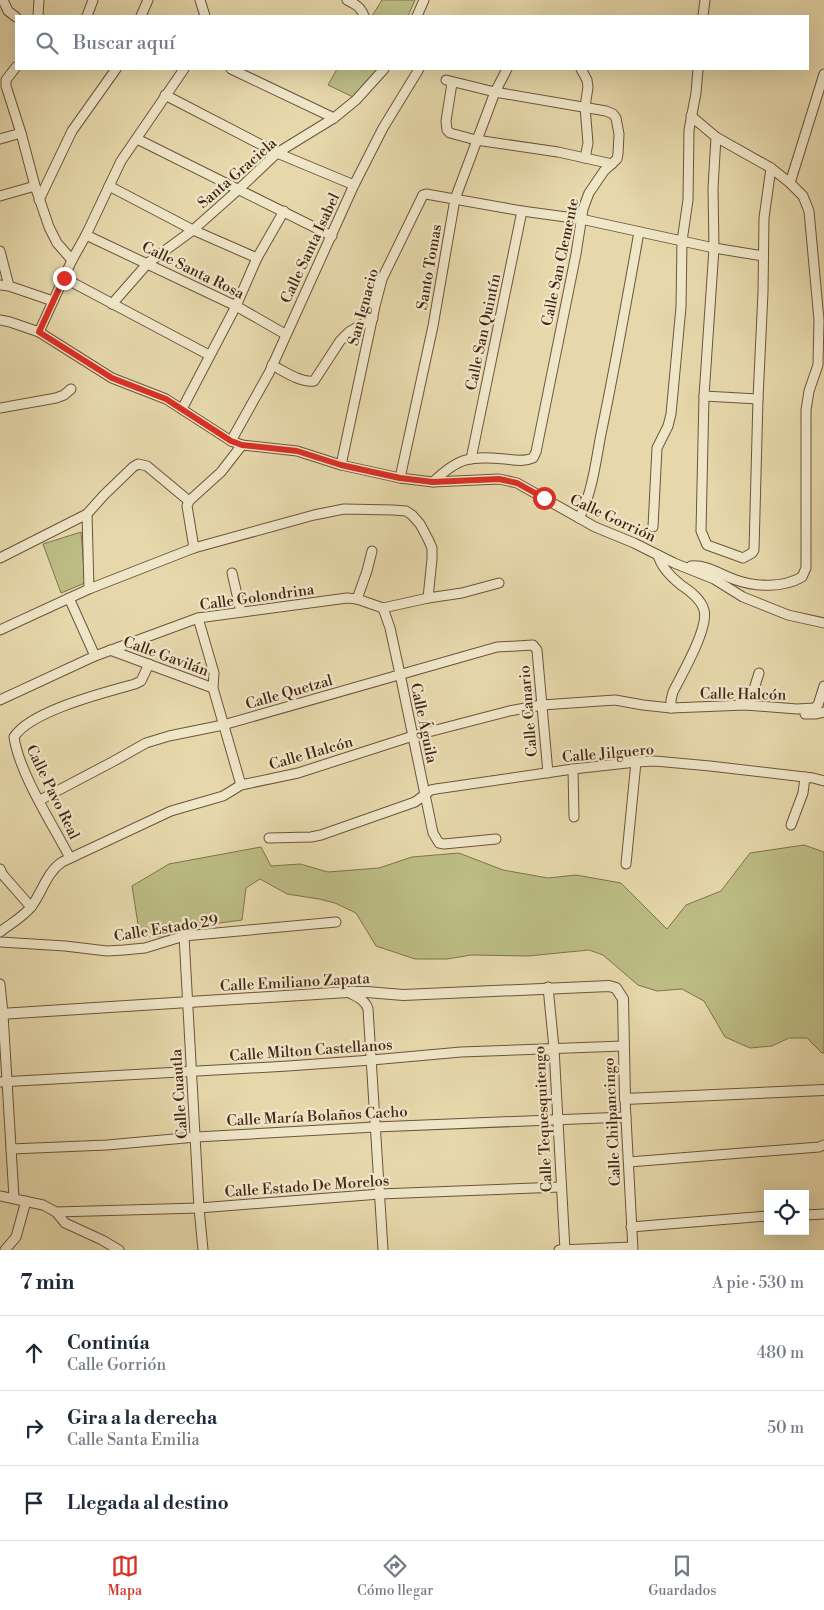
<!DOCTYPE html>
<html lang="es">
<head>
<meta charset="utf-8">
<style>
	:root { --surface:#fff; --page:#f6f6f7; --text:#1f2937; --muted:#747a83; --line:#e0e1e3; --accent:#d93025 }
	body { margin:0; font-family:"Libre Bodoni",serif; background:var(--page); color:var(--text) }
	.controls { position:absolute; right:15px; bottom:15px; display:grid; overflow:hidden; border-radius:0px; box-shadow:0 5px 20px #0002 }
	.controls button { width:45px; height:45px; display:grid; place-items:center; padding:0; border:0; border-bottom:1px solid var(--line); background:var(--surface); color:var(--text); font:25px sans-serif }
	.stop { position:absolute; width:15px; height:15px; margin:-11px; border:4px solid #d93025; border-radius:50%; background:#fff }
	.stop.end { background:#d93025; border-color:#fff; box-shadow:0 1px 5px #0008 }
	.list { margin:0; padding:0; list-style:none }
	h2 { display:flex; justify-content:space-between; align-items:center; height:65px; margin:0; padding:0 20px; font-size:21px }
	h2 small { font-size:16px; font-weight:400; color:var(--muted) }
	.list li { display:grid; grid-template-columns:32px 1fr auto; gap:15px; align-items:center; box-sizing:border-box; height:75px; padding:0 20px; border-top:1px solid var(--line) }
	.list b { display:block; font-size:19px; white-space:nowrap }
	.list p { margin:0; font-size:16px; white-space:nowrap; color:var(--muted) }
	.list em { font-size:16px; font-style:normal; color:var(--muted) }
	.icon { flex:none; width:28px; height:28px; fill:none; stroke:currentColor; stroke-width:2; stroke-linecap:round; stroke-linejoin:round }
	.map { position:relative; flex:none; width:824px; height:1250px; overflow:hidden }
	.search { position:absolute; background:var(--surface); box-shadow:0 5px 20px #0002; left:15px; right:15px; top:15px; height:55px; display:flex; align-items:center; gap:12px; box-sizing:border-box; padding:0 18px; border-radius:0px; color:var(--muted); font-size:19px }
	.sheet { height:290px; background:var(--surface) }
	nav { display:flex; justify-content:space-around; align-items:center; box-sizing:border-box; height:70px; border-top:1px solid var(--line); background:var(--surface); font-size:14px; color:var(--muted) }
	nav a { display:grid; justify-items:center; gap:2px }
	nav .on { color:var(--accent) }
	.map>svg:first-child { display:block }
	.green { fill:#bcbc84; stroke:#81724e }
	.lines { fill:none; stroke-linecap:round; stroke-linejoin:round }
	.minor-casing { stroke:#6e533c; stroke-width:11 }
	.tertiary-casing { stroke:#6e533c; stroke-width:12 }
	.minor { stroke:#efe6c8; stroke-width:9 }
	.tertiary { stroke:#efe6c8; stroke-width:10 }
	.route { stroke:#d93025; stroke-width:6 }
	.labels { text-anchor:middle; stroke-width:4.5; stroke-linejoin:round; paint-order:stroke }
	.street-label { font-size:15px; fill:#462717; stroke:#efe6c8 }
</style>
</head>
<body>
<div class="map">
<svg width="824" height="1250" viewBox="0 0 824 1250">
	<rect width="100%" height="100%" fill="#e6d8ab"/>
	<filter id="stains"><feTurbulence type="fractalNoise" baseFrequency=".004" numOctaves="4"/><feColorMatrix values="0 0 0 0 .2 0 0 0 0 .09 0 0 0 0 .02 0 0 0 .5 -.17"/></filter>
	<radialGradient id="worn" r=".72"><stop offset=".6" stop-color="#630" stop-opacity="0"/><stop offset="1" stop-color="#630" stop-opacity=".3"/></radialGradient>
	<g class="green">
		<path d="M382,0H415L408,16H372Z"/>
		<path d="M337,69H378L355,98L328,85Z"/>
		<path d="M81,532L85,583L61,593L43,544Z"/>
		<path d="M804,845L824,852V1053H822L807,1038H789L772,1046L750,1048L725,1037L704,1001L682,989L657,991L638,985L603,955L589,950L528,956L471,955L447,959H415L376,946L356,913L335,903L319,899L287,894L260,879L246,888L242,920L190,927L182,935L140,937L132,886L169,864L261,847L271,866L300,864L328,872L379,868L412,857L459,853L503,870L548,878L576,875L621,883L667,929L686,905L721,891L750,853Z"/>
	</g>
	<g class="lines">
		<g class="minor-casing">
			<g id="minor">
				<path d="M3,0L8,11L16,17"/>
				<path d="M200,0L205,16"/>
				<path d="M347,0C355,4 361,7 364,16"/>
				<path d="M38,16L39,0"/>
				<path d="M87,16L93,0"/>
				<path d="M141,16L148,0"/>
				<path d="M417,16L424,0"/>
				<path d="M703,16L705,0"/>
				<path d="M16,67L6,80V86L21,133L35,186L49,227L57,243L72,260"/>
				<path d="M231,69L334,118"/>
				<path d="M581,69L587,80L588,87L585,107L588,143L585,158"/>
				<path d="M452,83L446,121L447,130L450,133L476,140L558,152L612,164"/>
				<path d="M165,95L277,153L354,185"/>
				<path d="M716,137L713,188L714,248L704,396L701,531L707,545L743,558L752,553L754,550L758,399L763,292L764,218L771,168"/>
				<path d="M0,139L21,133"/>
				<path d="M137,139L332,236"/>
				<path d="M790,183L824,74"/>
				<path d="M109,186L193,230L257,258"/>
				<path d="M0,196L35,186"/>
				<path d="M39,200L72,131L116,69"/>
				<path d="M86,235L236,306L285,334"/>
				<path d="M0,251L9,286"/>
				<path d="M64,278L209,355"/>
				<path d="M0,285L9,286L53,301"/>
				<path d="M112,304L148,263L193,230L238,190L277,153L334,118L356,100L384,69"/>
				<path d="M0,320L10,322L39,332L112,378L166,399L231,441L242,445L297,451L341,465L400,478L433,482L499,479L517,483L595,527L634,543L674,563L714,579L743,597L788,615L824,623"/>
				<path d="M39,332L72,260L86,235L121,161L184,69"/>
				<path d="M272,365C284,371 300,383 314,381L340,341L349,332L373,318"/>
				<path d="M704,396L758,399"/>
				<path d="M0,408L56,398L64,395L71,389"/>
				<path d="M182,409L236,306L257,258L284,211"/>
				<path d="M231,441L269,373L354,185L383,128L419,69"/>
				<path d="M471,459L522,211"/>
				<path d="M341,465L375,306L382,279L423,195L426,194L522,211L581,219L714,248L763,256"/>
				<path d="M400,478L433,326L455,199L495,92L507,69"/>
				<path d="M433,482C459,457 470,456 505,459C515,460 524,462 533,458L536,452L576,254L583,209L589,193L604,171L617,159L618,154L619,134L616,118L613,114L606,111L495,92L446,80"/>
				<path d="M87,514L89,589"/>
				<path d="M579,518C592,495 596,460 601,434C615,367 627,299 639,232"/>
				<path d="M653,527L657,448L668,426L671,414L681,307L682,241L688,200L689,130L696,93L698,69"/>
				<path d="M194,548L187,506L189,501L221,472L242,445"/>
				<path d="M658,555C661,567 671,577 681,585C690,591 701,599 704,610C709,628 682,674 673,692L671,700V708"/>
				<path d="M0,558L87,514L104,495L133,467L138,464L147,466L189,501"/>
				<path d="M691,566C706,564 721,575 736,580C756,587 783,588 802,577L806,568V410L809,391L818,365L819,320L809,211L803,196L790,183L771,168L716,137L691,116"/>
				<path d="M232,573L241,612"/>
				<path d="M69,598L95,656"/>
				<path d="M357,599L367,571L372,551"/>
				<path d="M383,608L390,628L400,674L433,833L439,843L444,844L496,839"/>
				<path d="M198,618L214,673L213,688L241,785"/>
				<path d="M0,630L89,589L194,548L314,515L344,509L393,510L406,511L412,515L420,524L428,539L432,548V559L428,598"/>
				<path d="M110,650L213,688"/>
				<path d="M0,700L95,656L198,618L347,598L357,599L383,608L428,598L462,593L499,583"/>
				<path d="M749,705L759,673"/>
				<path d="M805,714H816L824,712"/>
				<path d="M573,769L574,817"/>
				<path d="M40,800L114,761L146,743L169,736L223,725L497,647L533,645L537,650L548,773"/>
				<path d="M791,825L803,793L805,777"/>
				<path d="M269,838L311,837L321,835L415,802L431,790L436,789L573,769L636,762L655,761L710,766L813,778L824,781"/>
				<path d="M70,858C53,825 19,773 14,737C30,711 106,692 135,684L141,681L149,664"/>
				<path d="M626,864L636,762"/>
				<path d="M0,869L3,875L31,907"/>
				<path d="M0,932C10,924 23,917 31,907C42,893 46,873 62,862L171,811L223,796L241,785L298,773L413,736L509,711L542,705L615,700L643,705L671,708L746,705L797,709L814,708L818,705L824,686"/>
				<path d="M184,936L199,1208L203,1250"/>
				<path d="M0,942L65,946L107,951L124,950L145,948L184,936L336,922"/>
				<path d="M0,984L3,1014L14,1198"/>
				<path d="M548,987L554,1048L565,1250"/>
				<path d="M348,992C356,997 365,999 368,1009L383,1250"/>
				<path d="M0,1082L288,1066L372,1060L461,1052L623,1046"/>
				<path d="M625,1099L633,1250"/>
				<path d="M11,1149L107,1145L196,1137L375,1127L626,1117"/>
				<path d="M629,1162L819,1147L824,1145"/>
				<path d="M0,1196L43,1205L56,1212L65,1223L102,1240L119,1250"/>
				<path d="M56,1212L199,1208L380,1194L561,1187"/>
				<path d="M805,1215L824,1214"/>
				<path d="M631,1227L768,1216"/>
				<path d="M5,1250L16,1237L26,1201"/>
				<path d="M559,1250L632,1247"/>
			</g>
		</g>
		<g class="tertiary-casing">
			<path id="tertiary" d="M0,1014L348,992H367L403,995L609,986L616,988L623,999L625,1099L824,1090"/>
		</g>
		<use href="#minor" class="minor"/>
		<use href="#tertiary" class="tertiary"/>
	</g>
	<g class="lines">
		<path class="route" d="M64,278L39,332L112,378L166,399L231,441L242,445L297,451L341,465L400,478L433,482L499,479L517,483L544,498"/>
	</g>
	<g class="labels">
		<g class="street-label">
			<text transform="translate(237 173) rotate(-41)" y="5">Santa Graciela</text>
			<text transform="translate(310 248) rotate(-65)" y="5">Calle Santa Isabel</text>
			<text transform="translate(560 262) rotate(-78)" y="5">Calle San Clemente</text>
			<text transform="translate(429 267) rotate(-80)" y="5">Santo Tomas</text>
			<text transform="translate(193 270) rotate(26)" y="5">Calle Santa Rosa</text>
			<text transform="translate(363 307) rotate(-75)" y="5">San Ignacio</text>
			<text transform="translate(483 332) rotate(-78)" y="5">Calle San Quintín</text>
			<text transform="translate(613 518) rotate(25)" y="5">Calle Gorrión</text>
			<text transform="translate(257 597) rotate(-8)" y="5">Calle Golondrina</text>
			<text transform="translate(166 656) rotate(20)" y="5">Calle Gavilán</text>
			<text transform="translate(289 692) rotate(-16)" y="5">Calle Quetzal</text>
			<text transform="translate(743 694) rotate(1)" y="5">Calle Halcón</text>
			<text transform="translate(528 711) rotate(-95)" y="5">Calle Canario</text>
			<text transform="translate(424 723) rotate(78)" y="5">Calle Águila</text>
			<text transform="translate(311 753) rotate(-16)" y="5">Calle Halcón</text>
			<text transform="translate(608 753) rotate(-5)" y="5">Calle Jilguero</text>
			<text transform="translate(53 792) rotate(64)" y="5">Calle Pavo Real</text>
			<text transform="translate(166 928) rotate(-9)" y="5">Calle Estado 29</text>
			<text transform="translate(295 982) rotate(-3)" y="5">Calle Emiliano Zapata</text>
			<text transform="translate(311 1050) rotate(-4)" y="5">Calle Milton Castellanos</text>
			<text transform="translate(179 1094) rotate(-94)" y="5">Calle Cuautla</text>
			<text transform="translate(317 1116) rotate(-3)" y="5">Calle María Bolaños Cacho</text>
			<text transform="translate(543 1119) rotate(-93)" y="5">Calle Tequesquitengo</text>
			<text transform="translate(612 1122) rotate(-93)" y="5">Calle Chilpancingo</text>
			<text transform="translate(307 1186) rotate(-4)" y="5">Calle Estado De Morelos</text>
		</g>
	</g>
	<rect width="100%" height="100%" filter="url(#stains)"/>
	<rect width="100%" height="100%" fill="url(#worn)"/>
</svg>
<div class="controls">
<button><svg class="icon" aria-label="locate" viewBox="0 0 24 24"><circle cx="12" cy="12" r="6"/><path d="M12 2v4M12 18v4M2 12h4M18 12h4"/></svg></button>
</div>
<div class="stop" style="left:544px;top:498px"></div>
<div class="stop end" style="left:64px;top:278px"></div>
<div class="search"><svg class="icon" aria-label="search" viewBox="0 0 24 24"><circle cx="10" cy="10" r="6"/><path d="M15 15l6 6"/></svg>Buscar aquí</div>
</div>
<section class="sheet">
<h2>7 min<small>A pie · 530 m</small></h2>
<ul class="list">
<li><svg class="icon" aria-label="ahead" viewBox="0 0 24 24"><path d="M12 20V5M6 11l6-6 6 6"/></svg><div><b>Continúa</b><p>Calle Gorrión</p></div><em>480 m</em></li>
<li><svg class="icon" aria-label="right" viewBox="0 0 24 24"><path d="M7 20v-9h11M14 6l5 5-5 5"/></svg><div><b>Gira a la derecha</b><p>Calle Santa Emilia</p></div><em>50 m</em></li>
<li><svg class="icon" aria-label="arrive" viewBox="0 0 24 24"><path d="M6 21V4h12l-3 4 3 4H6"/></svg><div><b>Llegada al destino</b></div></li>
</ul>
</section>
<nav>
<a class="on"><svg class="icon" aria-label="map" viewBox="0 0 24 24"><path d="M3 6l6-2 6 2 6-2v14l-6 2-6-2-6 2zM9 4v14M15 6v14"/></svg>Mapa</a>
<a><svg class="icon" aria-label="directions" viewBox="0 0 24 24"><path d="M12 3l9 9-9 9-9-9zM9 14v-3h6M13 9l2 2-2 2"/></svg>Cómo llegar</a>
<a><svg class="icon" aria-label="saved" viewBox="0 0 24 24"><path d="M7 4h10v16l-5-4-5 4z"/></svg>Guardados</a>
</nav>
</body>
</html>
